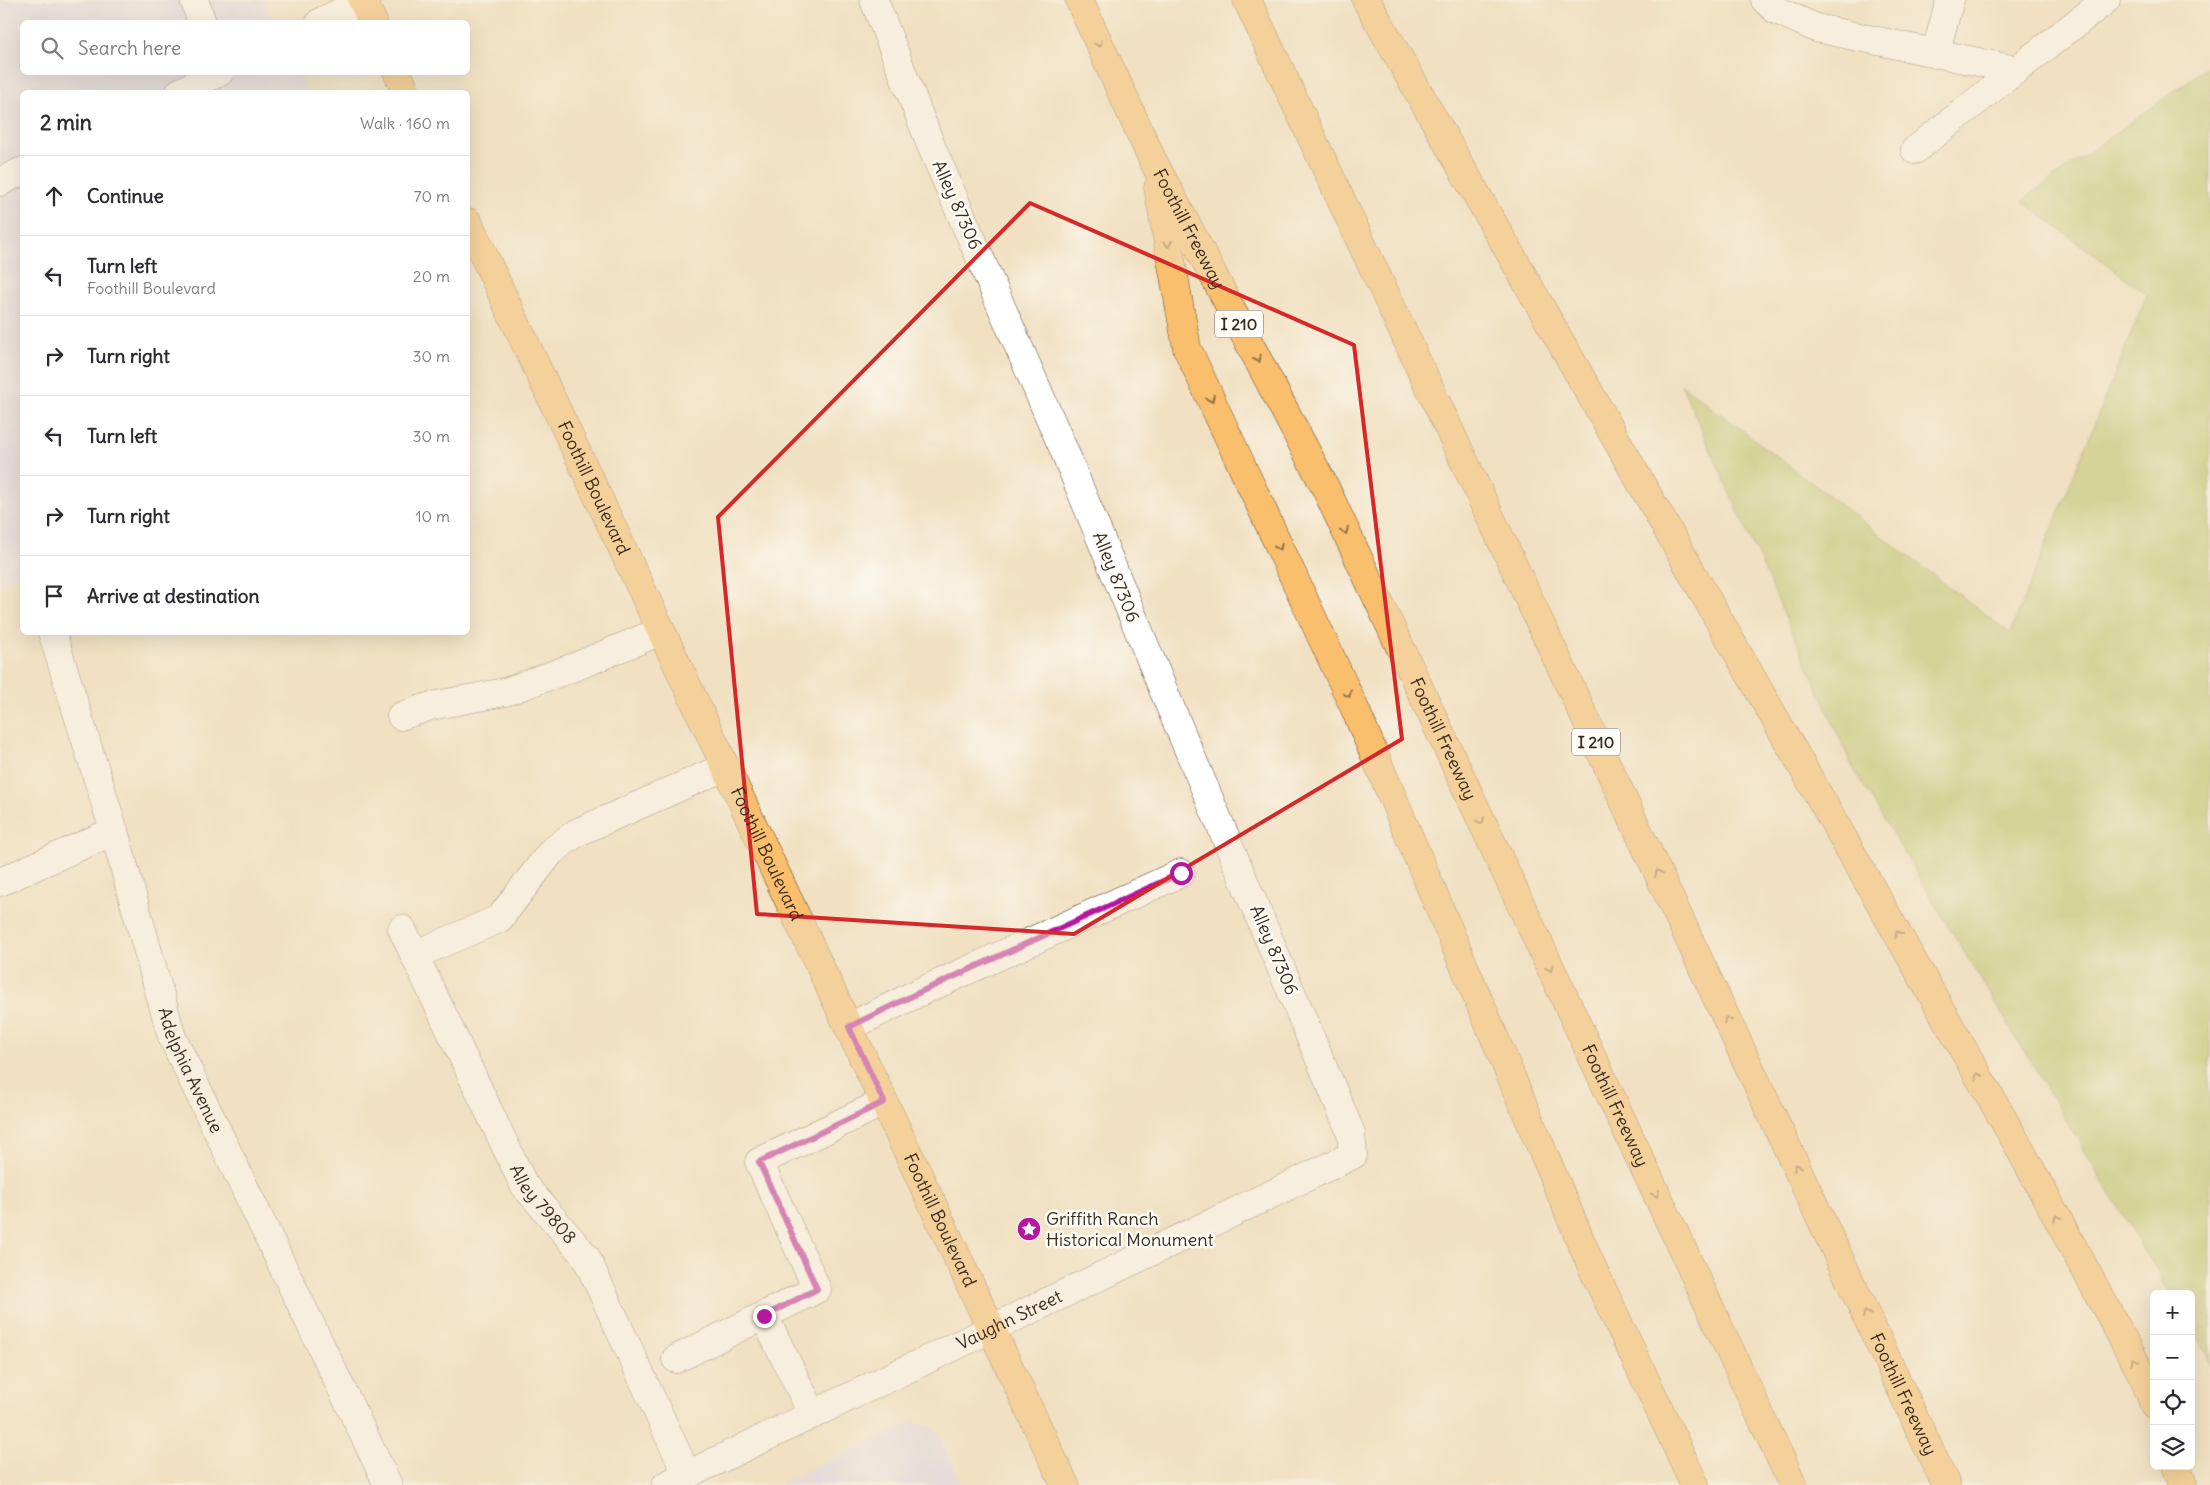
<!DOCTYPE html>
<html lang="en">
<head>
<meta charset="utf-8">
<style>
	:root { --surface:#fff; --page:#f7f7f7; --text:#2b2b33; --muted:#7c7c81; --line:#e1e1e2 }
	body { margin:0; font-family:Delius,sans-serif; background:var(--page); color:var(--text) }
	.controls { position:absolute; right:15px; bottom:15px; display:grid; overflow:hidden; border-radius:8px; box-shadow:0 5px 20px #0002 }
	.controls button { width:45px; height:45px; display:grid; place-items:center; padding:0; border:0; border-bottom:1px solid var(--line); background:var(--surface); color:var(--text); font:25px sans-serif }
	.stop { position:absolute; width:15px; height:15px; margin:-11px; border:4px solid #b5179e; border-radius:50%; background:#fff }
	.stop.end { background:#b5179e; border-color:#fff; box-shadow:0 1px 5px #0008 }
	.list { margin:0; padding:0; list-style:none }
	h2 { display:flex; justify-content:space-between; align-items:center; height:65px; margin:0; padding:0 20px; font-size:21px }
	h2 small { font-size:16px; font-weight:400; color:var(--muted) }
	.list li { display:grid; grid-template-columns:32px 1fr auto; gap:15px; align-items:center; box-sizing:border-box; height:80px; padding:0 20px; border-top:1px solid var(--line) }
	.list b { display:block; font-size:19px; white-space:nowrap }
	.list p { margin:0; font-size:16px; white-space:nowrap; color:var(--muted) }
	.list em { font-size:16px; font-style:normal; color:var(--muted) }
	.icon { flex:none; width:28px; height:28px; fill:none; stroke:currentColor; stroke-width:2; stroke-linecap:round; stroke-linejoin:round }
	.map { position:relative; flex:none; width:2210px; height:1485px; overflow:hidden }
	.search { position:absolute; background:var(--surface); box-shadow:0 5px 20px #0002; left:20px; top:20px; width:450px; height:55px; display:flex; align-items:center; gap:12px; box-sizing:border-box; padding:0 18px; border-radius:8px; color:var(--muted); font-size:19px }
	.panel { position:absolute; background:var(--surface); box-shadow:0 5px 20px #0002; left:20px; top:90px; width:450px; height:545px; border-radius:8px }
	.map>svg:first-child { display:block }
	.built { fill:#d9d6f7 }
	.green { fill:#b5c366; stroke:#787642 }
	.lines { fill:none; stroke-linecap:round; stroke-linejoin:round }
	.minor-casing { stroke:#564536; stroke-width:29 }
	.major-casing { stroke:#564536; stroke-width:29 }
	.highway-casing { stroke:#564536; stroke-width:29 }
	.minor { stroke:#fff; stroke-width:28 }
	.major { stroke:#f9bf6d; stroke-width:28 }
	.highway { stroke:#f9bf6d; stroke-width:28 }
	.oneway { stroke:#906d42 }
	.route { stroke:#b5179e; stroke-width:6 }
	.marked { fill:none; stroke:#d62828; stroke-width:4; stroke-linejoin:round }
	.labels { text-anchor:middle; stroke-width:5; stroke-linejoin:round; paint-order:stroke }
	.shield { fill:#fdfcf7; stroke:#75695f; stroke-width:1 }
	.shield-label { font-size:16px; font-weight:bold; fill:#3b2a1e }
	.street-label { font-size:18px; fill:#3b2a1e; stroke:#fdfcf7 }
	.poi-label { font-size:18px; fill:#3b2a1e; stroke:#fdfcf7; text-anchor:start }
</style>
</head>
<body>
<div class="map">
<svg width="2210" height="1485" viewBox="0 0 2210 1485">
	<rect width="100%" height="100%" fill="#fdfcf7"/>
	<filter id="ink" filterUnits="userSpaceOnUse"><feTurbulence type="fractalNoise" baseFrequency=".02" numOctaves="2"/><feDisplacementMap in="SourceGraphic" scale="10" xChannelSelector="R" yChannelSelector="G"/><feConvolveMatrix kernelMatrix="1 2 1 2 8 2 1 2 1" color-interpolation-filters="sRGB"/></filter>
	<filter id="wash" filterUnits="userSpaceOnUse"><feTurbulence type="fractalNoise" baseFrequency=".0096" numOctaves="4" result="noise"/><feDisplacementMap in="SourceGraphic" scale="20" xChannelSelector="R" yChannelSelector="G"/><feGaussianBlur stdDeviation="1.12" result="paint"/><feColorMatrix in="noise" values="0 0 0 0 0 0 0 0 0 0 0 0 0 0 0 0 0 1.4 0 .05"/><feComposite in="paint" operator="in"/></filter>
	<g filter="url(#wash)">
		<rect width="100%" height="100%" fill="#f1e0c1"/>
		<g class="built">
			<path d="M0,0H264L274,22H22V72L298,73L307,92H22V573L0,584Z"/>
			<path d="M913,1422L930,1426L938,1433L962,1485H777Z"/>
		</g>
		<path class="green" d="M2210,65V1365L2205,1351L2191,1327V1294H2171L1854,770L1681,384L2010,633L2147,294L2022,201Z"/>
	</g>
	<g filter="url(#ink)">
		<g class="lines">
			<g class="minor-casing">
				<g id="minor">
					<path d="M194,0L202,22"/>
					<path d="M1765,0L1776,10L1816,28L2016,70L2106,0"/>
					<path d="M320,22L363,1"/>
					<path d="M1935,54L1950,0"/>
					<path d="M180,92L220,72"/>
					<path d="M1915,150L2016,70"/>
					<path d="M0,182L22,171"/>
					<path id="s1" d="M52,632L114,831L172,1037L388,1485"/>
					<path d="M401,716L431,706L505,692L577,666L661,631"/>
					<path d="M0,882L114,831"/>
					<path id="s2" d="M402,929L524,1185L586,1257L687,1475"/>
					<path d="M414,955L499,919L551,852L576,833L725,767"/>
					<path d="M849,1027L918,993L1181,873"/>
					<path d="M764,1316L813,1415"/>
					<path d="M676,1359L817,1289L759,1162L884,1102"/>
					<path id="s3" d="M666,1485L1353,1155L1351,1133L1172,711L1066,455L932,148L874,0"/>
				</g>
			</g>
			<g class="major-casing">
				<g id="major">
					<path d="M362,0L373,22"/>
					<path d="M397,72L406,92"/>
					<path id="s4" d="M468,222L1065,1485"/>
				</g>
			</g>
			<g class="highway-casing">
				<g id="highway">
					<path id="s5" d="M1079,0L1153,161L1325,487L1793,1485"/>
					<path id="s6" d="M1247,0L1946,1485"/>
					<path d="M1366,0L2016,1142L2144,1378L2154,1405"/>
					<path d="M1158,188L1187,348L1355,709L1591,1265L1695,1485"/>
					<path d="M2176,1466L2183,1485"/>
				</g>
			</g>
			<use href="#minor" class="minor"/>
			<use href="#major" class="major"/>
			<use href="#highway" class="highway"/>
		</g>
		<defs><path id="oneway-chevron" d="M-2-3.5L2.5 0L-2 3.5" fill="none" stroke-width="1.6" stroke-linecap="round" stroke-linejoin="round" transform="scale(1.25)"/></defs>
		<g class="oneway">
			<use href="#oneway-chevron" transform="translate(1099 44) rotate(65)"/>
			<use href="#oneway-chevron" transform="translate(1168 244) rotate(80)"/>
			<use href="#oneway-chevron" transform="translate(1258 359) rotate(62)"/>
			<use href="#oneway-chevron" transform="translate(1211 399) rotate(65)"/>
			<use href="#oneway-chevron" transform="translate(1345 531) rotate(65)"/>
			<use href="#oneway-chevron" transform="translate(1279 547) rotate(65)"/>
			<use href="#oneway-chevron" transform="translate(1348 694) rotate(65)"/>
			<use href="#oneway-chevron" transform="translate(1481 821) rotate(65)"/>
			<use href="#oneway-chevron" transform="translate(1658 873) rotate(-115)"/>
			<use href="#oneway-chevron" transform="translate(1898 934) rotate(-120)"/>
			<use href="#oneway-chevron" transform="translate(1550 968) rotate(65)"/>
			<use href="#oneway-chevron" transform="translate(1727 1020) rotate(-115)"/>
			<use href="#oneway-chevron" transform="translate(1978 1076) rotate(-120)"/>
			<use href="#oneway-chevron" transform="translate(1797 1167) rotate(-115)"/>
			<use href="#oneway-chevron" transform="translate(1656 1194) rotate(65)"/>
			<use href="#oneway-chevron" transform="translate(2057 1218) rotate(-118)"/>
			<use href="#oneway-chevron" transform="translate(1866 1314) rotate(-115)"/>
			<use href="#oneway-chevron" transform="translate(2134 1361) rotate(-118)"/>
		</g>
	</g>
	<g class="lines" filter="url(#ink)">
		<path class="route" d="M764,1316L817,1289L759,1162L884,1102L849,1027L918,993L1181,873"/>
	</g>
	<path d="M0 0H2210V1485H0ZM1030,203L1354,345L1402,739L1074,934L757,914L718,517Z" fill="#f1e0c1" fill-opacity=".55" fill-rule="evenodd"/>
	<path class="marked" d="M1030,203L1354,345L1402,739L1074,934L757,914L718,517Z"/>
	<defs>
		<g id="sight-disc" transform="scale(1.25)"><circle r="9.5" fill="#b5179e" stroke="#fdfcf7"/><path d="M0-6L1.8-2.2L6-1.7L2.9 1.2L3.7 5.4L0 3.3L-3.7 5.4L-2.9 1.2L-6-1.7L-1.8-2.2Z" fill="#fff"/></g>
	</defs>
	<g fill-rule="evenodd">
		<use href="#sight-disc" x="1029" y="1229"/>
	</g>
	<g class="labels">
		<g class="shield">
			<rect x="1215" y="310.5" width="48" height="27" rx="4"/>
			<rect x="1572" y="728.5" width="48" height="27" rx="4"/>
		</g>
		<g class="shield-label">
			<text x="1239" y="330">I 210</text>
			<text x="1596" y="748">I 210</text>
		</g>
		<g class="street-label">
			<text transform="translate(957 205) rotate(66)" y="6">Alley 87306</text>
			<text dy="6" stroke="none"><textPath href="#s5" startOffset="254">Foothill Freeway</textPath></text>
			<text dy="6" stroke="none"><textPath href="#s4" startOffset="294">Foothill Boulevard</textPath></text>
			<text transform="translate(1116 577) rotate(68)" y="6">Alley 87306</text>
			<text dy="6" stroke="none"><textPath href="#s5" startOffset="824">Foothill Freeway</textPath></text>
			<text dy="6" stroke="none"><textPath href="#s4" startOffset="699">Foothill Boulevard</textPath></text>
			<text transform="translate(1274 950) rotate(67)" y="6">Alley 87306</text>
			<text dy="6" stroke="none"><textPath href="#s1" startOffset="460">Adelphia Avenue</textPath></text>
			<text dy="6" stroke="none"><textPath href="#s5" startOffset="1229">Foothill Freeway</textPath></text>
			<text dy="6" stroke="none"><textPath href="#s2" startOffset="310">Alley 79808</textPath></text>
			<text dy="6" stroke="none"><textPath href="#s4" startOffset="1104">Foothill Boulevard</textPath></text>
			<text dy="6" stroke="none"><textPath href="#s3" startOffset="381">Vaughn Street</textPath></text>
			<text dy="6" stroke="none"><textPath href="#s6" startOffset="1541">Foothill Freeway</textPath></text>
		</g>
		<g class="poi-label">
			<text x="1046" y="1225">Griffith Ranch<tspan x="1046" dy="21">Historical Monument</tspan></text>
		</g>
	</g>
</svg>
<div class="controls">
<button>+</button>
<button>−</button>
<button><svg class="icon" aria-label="locate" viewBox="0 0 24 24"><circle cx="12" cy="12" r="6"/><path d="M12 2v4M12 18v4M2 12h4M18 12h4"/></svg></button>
<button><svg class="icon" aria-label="layers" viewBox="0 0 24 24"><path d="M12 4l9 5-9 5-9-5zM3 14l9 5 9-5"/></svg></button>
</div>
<div class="stop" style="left:1181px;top:873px"></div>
<div class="stop end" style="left:764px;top:1316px"></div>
<div class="search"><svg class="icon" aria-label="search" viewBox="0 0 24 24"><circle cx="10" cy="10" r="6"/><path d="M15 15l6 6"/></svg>Search here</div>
<section class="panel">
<h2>2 min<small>Walk · 160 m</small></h2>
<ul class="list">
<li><svg class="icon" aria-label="ahead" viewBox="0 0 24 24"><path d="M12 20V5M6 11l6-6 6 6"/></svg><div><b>Continue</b></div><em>70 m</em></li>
<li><svg class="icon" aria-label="left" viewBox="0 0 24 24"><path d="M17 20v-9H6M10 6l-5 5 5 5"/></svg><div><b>Turn left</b><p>Foothill Boulevard</p></div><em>20 m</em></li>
<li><svg class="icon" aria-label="right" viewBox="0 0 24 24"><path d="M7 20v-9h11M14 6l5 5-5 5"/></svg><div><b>Turn right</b></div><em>30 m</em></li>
<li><svg class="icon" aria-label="left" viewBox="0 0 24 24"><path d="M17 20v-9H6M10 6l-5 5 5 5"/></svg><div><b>Turn left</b></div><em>30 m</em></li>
<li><svg class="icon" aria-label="right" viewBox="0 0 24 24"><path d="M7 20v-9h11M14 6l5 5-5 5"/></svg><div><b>Turn right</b></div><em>10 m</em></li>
<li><svg class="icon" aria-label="arrive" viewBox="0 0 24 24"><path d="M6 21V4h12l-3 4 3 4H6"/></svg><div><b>Arrive at destination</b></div></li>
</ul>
</section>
</div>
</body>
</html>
